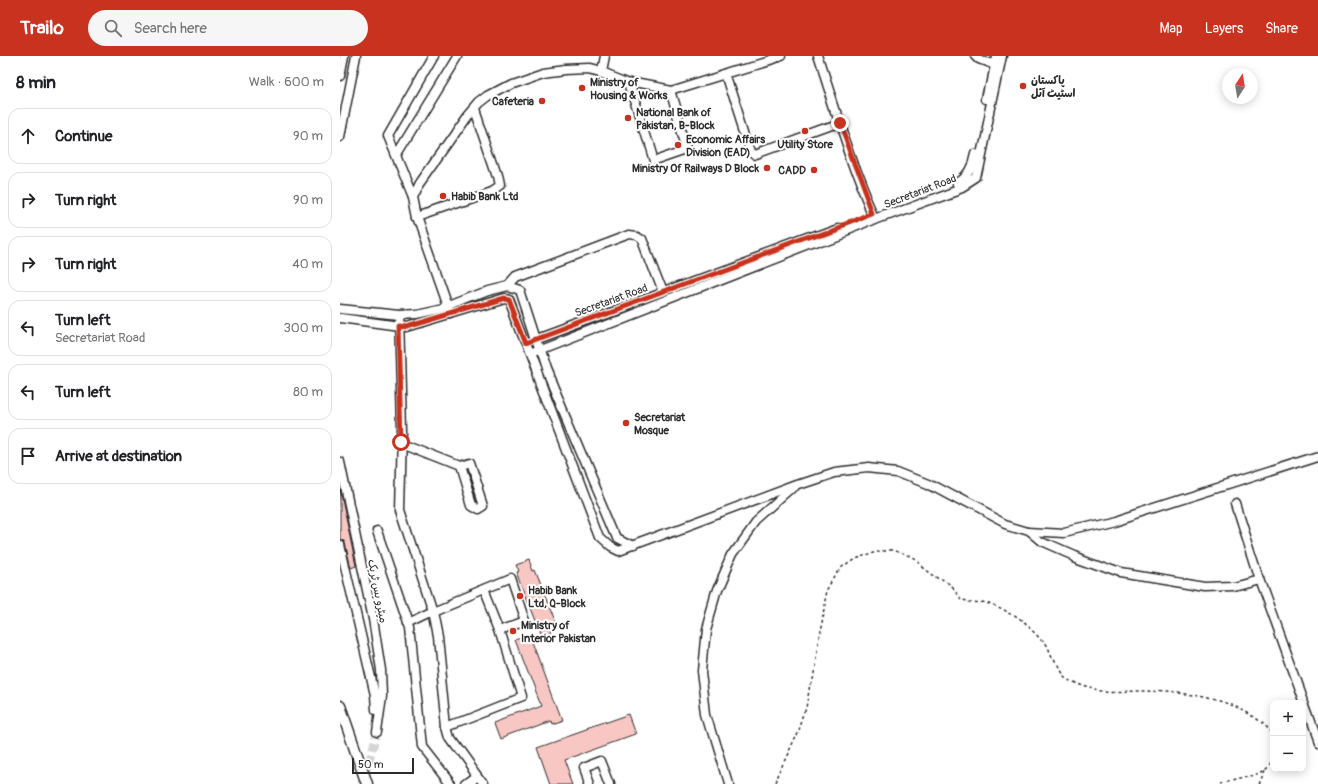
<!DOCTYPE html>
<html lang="en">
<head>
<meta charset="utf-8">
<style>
	:root { --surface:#fff; --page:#f6f6f6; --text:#202124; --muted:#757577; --line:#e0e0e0; --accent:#c8321e }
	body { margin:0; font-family:Pangolin,"Playpen Sans Arabic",sans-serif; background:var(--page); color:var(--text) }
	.controls { position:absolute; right:12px; bottom:12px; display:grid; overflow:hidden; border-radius:8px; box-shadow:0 2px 10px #0003 }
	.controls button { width:36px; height:36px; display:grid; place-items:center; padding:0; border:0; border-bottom:1px solid var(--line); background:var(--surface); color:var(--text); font:20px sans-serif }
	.compass { position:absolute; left:882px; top:12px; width:36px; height:36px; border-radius:50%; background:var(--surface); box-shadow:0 2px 10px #0003; rotate:12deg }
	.scale { position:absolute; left:12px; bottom:10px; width:62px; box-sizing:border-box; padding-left:4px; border:2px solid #2b2b2b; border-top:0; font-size:11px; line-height:14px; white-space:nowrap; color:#2b2b2b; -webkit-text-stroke:3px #fff; paint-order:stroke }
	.stop { position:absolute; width:12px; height:12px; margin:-9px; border:3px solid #c8321e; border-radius:50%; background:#fff }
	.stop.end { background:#c8321e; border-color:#fff; box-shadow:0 1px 4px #0008 }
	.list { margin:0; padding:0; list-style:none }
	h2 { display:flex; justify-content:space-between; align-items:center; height:52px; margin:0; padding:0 16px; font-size:17px }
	h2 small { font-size:13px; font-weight:400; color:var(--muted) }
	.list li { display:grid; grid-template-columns:26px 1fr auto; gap:12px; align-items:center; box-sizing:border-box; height:56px; margin:0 8px 8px; padding:0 8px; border:1px solid var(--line); border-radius:12px }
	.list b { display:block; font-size:15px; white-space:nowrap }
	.list p { margin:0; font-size:13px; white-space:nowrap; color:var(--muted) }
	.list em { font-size:13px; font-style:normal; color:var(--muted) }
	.icon { flex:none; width:22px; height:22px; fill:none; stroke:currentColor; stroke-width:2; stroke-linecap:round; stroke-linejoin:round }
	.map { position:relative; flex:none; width:978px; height:728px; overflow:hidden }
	header { display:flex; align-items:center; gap:24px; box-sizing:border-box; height:56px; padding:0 20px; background:var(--accent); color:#fff }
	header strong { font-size:19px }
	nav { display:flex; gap:22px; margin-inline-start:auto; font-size:14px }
	.search { width:280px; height:36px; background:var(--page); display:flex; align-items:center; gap:10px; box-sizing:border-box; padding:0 14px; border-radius:22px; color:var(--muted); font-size:15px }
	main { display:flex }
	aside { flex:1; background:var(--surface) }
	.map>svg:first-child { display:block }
	.building { fill:#f8c7c4; stroke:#2b2b2b }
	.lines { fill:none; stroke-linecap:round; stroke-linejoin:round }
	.minor-tunnel { stroke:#d5d5d5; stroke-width:8; stroke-dasharray:8 4; stroke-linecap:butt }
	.minor-casing { stroke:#2b2b2b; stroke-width:11 }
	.major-casing { stroke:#2b2b2b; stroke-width:13 }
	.path { stroke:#2b2b2b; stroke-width:1.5; stroke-dasharray:3 3; stroke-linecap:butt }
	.minor { stroke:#fff; stroke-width:8 }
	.major { stroke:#fff; stroke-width:10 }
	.route { stroke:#c8321e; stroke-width:5 }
	.poi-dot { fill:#c8321e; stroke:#fff; stroke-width:1.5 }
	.labels { text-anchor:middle; stroke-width:4; stroke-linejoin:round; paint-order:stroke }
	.poi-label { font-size:11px; font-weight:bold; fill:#2b2b2b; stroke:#fff; text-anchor:start }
	.street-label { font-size:11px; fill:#2b2b2b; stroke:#fff }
</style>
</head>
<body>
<header>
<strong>Trailo</strong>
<div class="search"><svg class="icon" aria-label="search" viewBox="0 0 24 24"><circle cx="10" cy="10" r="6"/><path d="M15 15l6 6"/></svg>Search here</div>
<nav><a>Map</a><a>Layers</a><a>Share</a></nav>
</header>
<main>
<aside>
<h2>8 min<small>Walk · 600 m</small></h2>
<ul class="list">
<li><svg class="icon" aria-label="ahead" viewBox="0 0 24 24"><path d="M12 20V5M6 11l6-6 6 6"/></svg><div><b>Continue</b></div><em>90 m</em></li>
<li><svg class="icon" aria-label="right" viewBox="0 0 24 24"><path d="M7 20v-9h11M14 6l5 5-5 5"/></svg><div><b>Turn right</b></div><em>90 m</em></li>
<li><svg class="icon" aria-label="right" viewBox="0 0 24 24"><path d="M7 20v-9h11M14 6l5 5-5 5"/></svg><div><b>Turn right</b></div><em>40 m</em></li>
<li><svg class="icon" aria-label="left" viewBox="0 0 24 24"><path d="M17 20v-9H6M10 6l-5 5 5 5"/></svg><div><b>Turn left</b><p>Secretariat Road</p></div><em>300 m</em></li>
<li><svg class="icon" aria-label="left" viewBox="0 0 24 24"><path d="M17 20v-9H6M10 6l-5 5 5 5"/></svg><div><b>Turn left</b></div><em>80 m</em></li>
<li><svg class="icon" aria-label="arrive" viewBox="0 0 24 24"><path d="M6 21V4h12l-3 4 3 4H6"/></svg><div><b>Arrive at destination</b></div></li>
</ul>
</aside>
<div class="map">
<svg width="978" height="728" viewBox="0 0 978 728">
	<rect width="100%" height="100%" fill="#fff"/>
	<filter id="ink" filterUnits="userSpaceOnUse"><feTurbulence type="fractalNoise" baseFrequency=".025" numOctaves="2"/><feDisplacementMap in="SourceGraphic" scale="8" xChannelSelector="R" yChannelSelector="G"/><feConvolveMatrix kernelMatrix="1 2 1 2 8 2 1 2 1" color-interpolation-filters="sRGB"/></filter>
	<g filter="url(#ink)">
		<g class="building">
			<path d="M0,433L16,510L11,512L5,487L4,485L0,484Z"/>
			<path d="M189,504L193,515L195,514L218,572L210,575L211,577L208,579L209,582L203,585L176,517L178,516L175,509Z"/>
			<path d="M184,581L186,585L192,583L222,664L210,668L209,665L161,683L155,667L201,650L176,584Z"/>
			<path d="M289,659L296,678L224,704L233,728H211L198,691Z"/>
		</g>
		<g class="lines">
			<path class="minor-tunnel" d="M21,728L29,706L37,676"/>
			<g class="minor-casing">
				<g id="minor">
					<path d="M478,0C496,55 512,110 536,163"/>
					<path d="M635,0L638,3L654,9"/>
					<path d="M261,15L264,0"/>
					<path d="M386,17L411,95L415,98L500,67"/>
					<path d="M0,20L4,0"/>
					<path d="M289,26L313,104L348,92L331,34"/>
					<path d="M647,43L656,0"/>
					<path d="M0,81L16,0"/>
					<path d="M57,98L117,0"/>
					<path d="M618,127C628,121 633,111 635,99"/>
					<path d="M73,141L48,80L94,0"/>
					<path d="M77,161L152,135L160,130L158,120L135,52"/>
					<path d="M167,230L175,221L289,178L297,179L302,182L323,236"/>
					<path d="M0,253L59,259L77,258L104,252L147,235L167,230L180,234L206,314L277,482L293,490"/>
					<path d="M111,258L77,161L73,141L80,127L128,59L139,46L148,39L171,27L203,16L226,13L250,12L261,15L289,26L331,34L441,0"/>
					<path d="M59,259L62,374L60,454L93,555L98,580L107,671L110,682L143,728"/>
					<path d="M0,262L67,271L164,242L169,243L260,482L270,491L278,495L458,428L494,416L529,412L558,415L588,427L665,468L689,475L702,486L734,500L781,517L865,531L893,530L919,523L978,686"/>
					<path d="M186,287L497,172"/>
					<path d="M190,298L536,163L622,131L636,122L662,0"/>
					<path d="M61,387L119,410L131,449L138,453L143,450L129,407L119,410"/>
					<path d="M0,406L33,563L41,614L42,640L37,676"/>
					<path d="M895,448L919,523"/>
					<path d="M37,475L70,572L82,691L111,728"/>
					<path d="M689,475L724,477L774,465L978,400"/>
					<path d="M0,489L35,639L36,654"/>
					<path d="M144,534L160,574"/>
					<path d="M68,567L93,555L170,523L184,565L160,574L181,642L107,671"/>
					<path d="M126,728L137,720"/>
					<path d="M250,728L244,712L262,705L271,728"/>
					<path d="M388,728L367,659L362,614L366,573L377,535L393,498L416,466L454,432"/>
				</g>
			</g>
			<g class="major-casing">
				<path id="major" d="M0,650L27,728"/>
			</g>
			<g class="path">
				<path d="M435,728L458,679L467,652L479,577L488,534L501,511L514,502L534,495H554L576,505L611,532L621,543C627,544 635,544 642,545C661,549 693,570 704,587C709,594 716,618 722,622C725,624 731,627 735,629C756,638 782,635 804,635C848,636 903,642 933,678"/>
				<path d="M880,728C891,724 918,720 926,713C930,710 932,704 933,699"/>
				<path d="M919,728L925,714"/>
			</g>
			<use href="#minor" class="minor"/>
			<use href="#major" class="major"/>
		</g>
	</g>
	<g class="lines" filter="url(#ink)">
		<path class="route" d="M61,386L58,270L67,271L164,242L169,243L186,287L534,158L500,67"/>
	</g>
	<g class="poi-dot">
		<circle cx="683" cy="30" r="4"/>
		<circle cx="242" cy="32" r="4"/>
		<circle cx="202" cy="45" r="4"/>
		<circle cx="288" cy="62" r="4"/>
		<circle cx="465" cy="75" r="4"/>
		<circle cx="338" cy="89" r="4"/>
		<circle cx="427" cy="112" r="4"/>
		<circle cx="474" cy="114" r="4"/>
		<circle cx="103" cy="140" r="4"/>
		<circle cx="286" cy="367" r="4"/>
		<circle cx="180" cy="540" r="4"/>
		<circle cx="173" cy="575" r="4"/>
	</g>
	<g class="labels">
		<g class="poi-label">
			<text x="691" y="28">پاکستان<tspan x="691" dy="13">اسٹیٹ آئل</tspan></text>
			<text x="250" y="30">Ministry of<tspan x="250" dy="13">Housing &amp; Works</tspan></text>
			<text x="194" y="49" text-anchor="end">Cafeteria</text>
			<text x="296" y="60">National Bank of<tspan x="296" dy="13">Pakistan, B-Block</tspan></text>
			<text x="346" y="87">Economic Affairs<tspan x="346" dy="13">Division (EAD)</tspan></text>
			<text x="465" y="92" text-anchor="middle">Utility Store</text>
			<text x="419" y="116" text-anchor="end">Ministry Of Railways D Block</text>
			<text x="466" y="118" text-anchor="end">CADD</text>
			<text x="111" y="144">Habib Bank Ltd</text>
			<text x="294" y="365">Secretariat<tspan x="294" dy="13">Mosque</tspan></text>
			<text x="188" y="538">Habib Bank<tspan x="188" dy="13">Ltd, Q-Block</tspan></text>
			<text x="181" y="573">Ministry of<tspan x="181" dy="13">Interior Pakistan</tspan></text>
		</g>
		<g class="street-label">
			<text transform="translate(580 135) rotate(-21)" y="4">Secretariat Road</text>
			<text transform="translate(271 244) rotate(-20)" y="4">Secretariat Road</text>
			<text transform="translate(38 535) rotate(79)" y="4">میٹرو بس ٹریک</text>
		</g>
	</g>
</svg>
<div class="controls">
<button>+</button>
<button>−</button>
</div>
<svg class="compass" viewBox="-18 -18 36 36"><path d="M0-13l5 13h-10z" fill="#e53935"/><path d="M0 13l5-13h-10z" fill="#757577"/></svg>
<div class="scale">50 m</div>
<div class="stop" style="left:61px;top:386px"></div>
<div class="stop end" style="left:500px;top:67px"></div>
</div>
</main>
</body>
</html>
